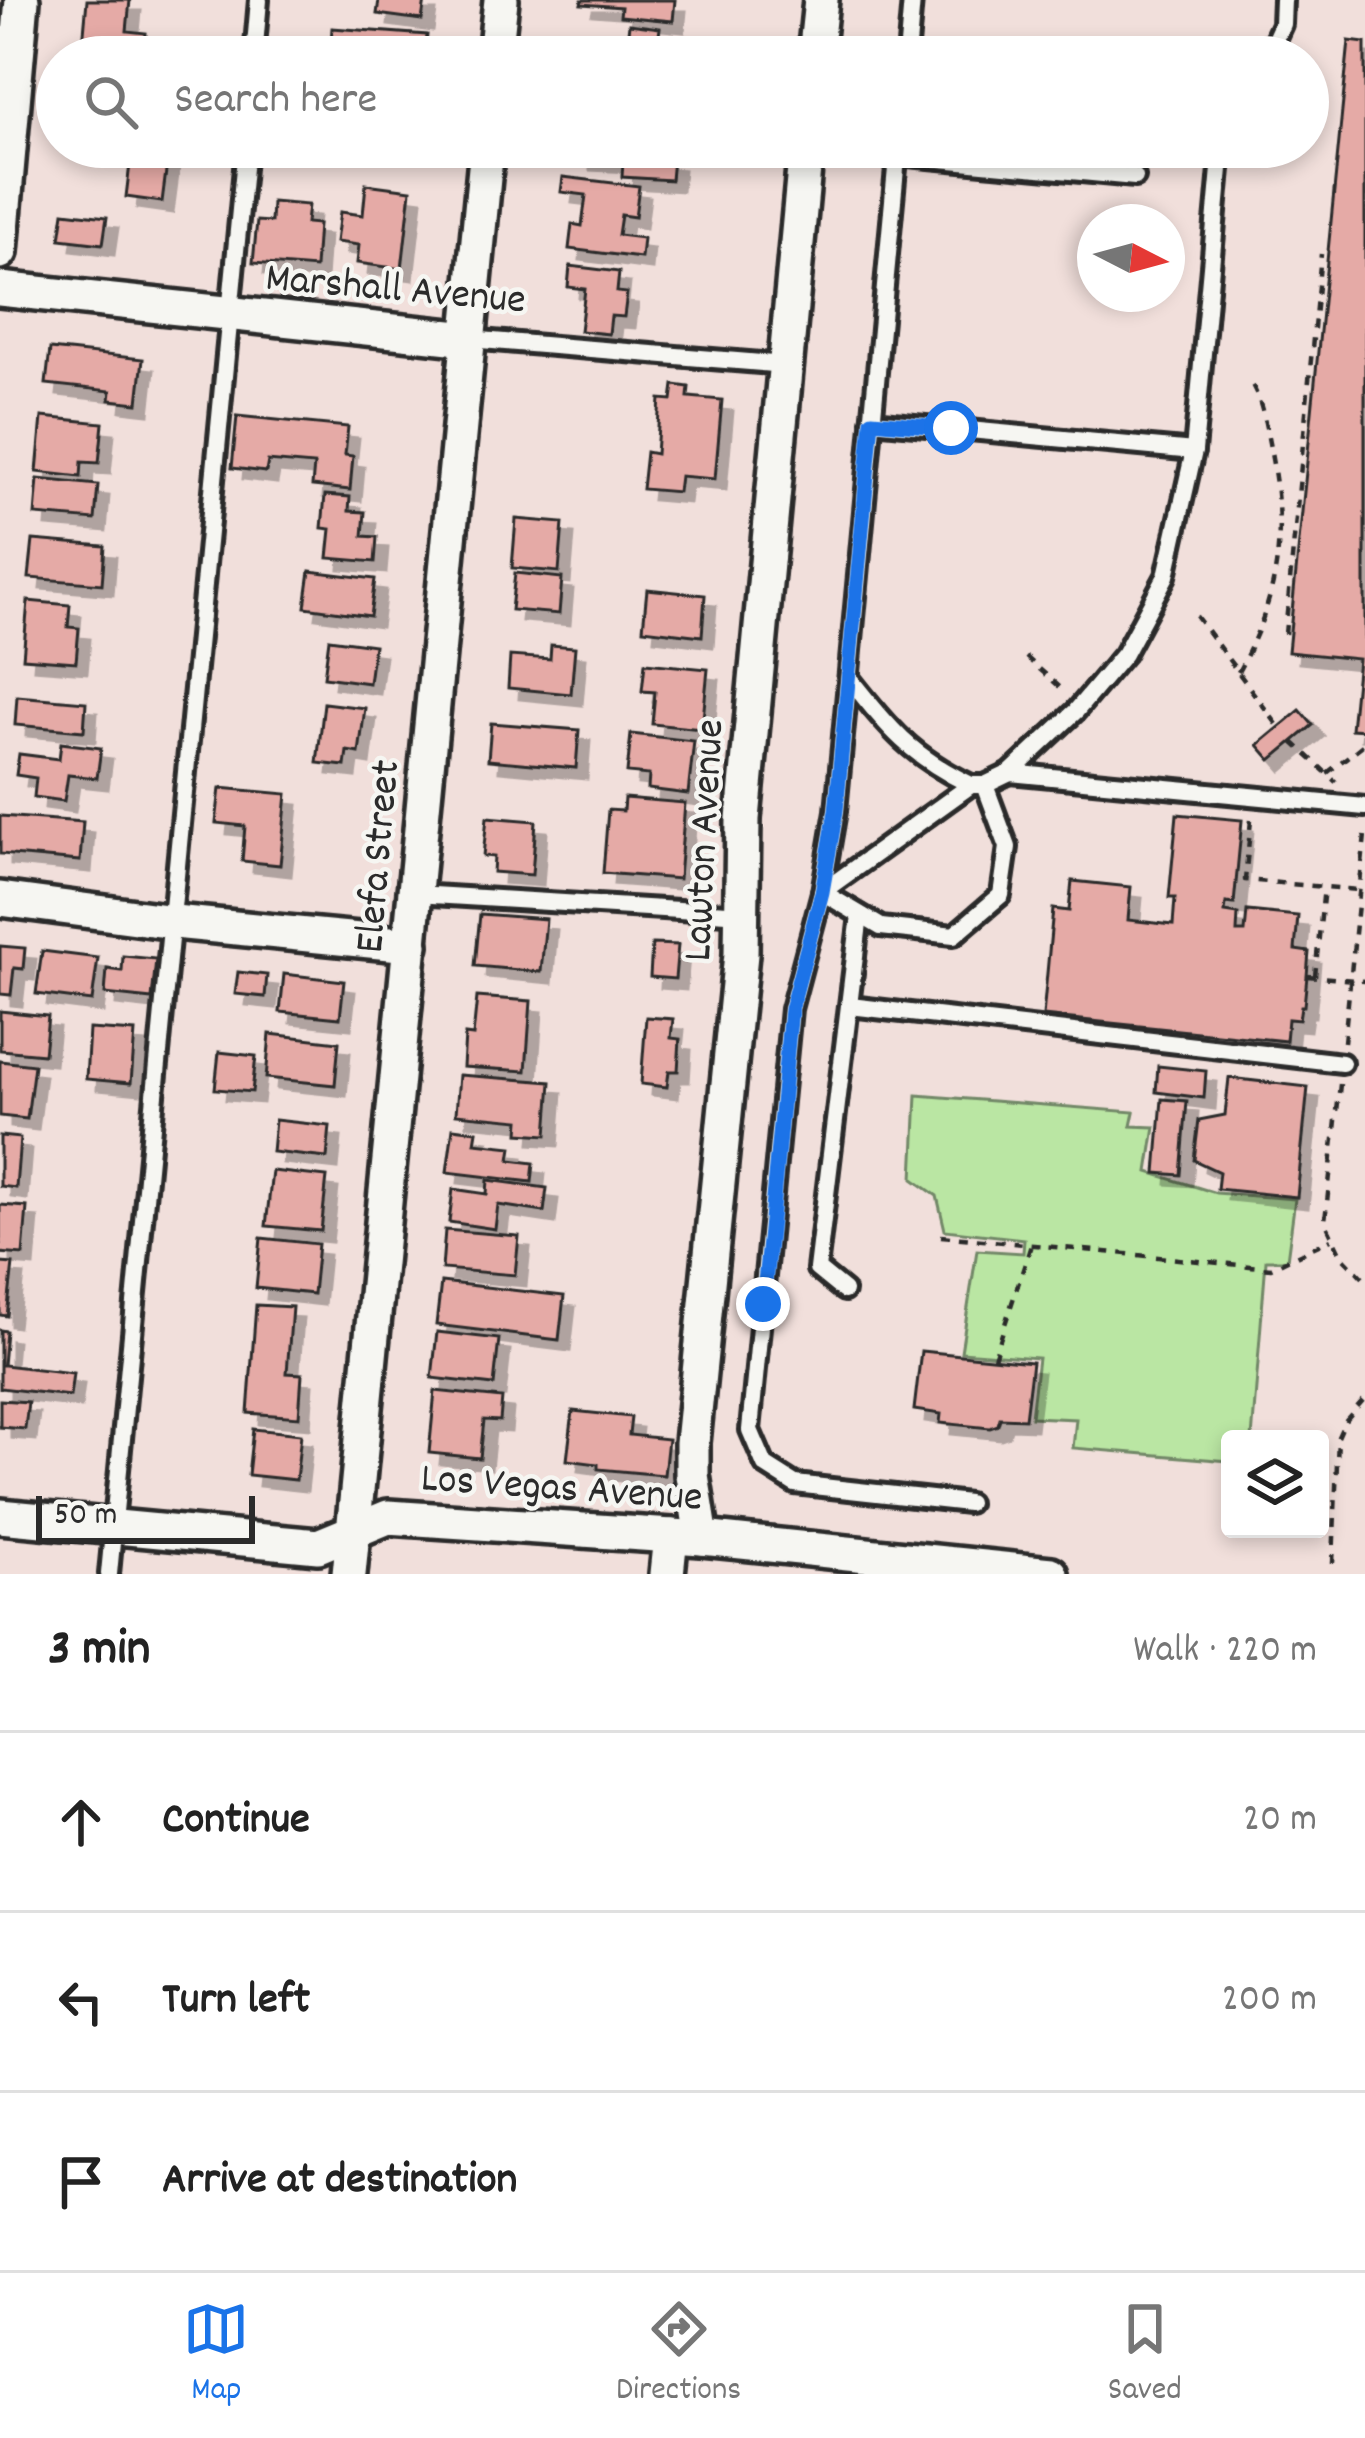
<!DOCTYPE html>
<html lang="en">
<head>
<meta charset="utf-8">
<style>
	:root { --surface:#fff; --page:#f6f6f6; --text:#222; --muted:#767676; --line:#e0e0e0; --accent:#1a73e8 }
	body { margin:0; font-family:Dekko,sans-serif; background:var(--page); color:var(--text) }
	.controls { position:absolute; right:36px; bottom:36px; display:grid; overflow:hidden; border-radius:12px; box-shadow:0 6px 18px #0003 }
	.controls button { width:108px; height:108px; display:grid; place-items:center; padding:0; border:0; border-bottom:3px solid var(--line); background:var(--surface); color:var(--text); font:60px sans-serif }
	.compass { position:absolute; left:1077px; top:204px; width:108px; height:108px; border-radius:50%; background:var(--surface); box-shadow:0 6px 18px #0003; rotate:96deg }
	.scale { position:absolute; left:36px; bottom:30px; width:219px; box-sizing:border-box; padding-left:12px; border:6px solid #2b2b2b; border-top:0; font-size:33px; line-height:42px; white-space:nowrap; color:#2b2b2b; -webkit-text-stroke:9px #f6f6f2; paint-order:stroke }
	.stop { position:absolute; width:36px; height:36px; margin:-27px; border:9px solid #1a73e8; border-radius:50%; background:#fff }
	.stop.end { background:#1a73e8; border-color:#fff; box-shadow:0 3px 12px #0008 }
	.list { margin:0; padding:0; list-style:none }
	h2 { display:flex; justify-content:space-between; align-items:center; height:156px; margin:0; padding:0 48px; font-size:51px }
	h2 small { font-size:39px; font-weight:400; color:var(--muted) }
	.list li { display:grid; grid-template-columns:78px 1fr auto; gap:36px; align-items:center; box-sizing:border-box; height:180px; padding:0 48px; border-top:3px solid var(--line) }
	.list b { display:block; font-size:45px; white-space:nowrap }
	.list em { font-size:39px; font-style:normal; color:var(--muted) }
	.icon { flex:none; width:66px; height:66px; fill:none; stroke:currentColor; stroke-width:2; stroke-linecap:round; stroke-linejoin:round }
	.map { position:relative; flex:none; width:1365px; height:1574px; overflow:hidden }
	.search { position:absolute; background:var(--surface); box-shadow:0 6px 18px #0003; left:36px; right:36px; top:36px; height:132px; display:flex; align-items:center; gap:30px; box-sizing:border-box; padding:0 42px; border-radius:66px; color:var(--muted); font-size:45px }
	.sheet { height:696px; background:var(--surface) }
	nav { display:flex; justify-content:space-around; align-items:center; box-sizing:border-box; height:168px; border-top:3px solid var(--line); background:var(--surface); font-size:33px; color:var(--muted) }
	nav a { display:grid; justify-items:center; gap:6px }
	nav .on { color:var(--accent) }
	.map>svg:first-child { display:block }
	.green { fill:#bae6a3; stroke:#728867; stroke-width:3 }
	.building { fill:#e5aaa6; stroke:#2b2b2b; stroke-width:3; filter:url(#shadow) }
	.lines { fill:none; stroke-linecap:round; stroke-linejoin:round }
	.lane-casing { stroke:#2b2b2b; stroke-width:26 }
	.street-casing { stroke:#2b2b2b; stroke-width:42 }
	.path { stroke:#2b2b2b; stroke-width:4.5; stroke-dasharray:9 9; stroke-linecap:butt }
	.lane { stroke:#f6f6f2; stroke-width:16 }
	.street { stroke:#f6f6f2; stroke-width:33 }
	.route { stroke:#1a73e8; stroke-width:15 }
	.labels { text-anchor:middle; stroke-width:9; stroke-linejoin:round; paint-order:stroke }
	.street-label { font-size:42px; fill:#2b2b2b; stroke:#f6f6f2 }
</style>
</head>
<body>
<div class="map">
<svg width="1365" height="1574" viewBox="0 0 1365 1574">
	<defs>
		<filter id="shadow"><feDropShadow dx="11" dy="11" stdDeviation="0" flood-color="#0004"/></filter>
	</defs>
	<rect width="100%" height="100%" fill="#f1dfdb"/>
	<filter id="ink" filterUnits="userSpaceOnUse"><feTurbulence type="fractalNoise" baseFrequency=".00833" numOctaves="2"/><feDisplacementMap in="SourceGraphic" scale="24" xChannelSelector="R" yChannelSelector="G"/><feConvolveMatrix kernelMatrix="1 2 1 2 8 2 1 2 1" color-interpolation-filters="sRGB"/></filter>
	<g filter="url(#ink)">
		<path class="green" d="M917,1095L1134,1112L1131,1126L1155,1127L1148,1172L1216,1193L1295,1199L1287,1260H1266L1252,1439H1230V1461L1073,1448L1076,1419L1031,1417L1038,1358L961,1352L977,1250L1023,1253L1024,1239L945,1230L937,1196L913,1179Z"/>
		<g class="building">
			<path d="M87,0H130L127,31L146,33L144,57L82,55Z"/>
			<path d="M379,0H425L422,20L377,14Z"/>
			<path d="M582,0H675L673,21L620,16L621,7L581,4Z"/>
			<path d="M629,24L660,28L656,57H591L593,38L627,42Z"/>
			<path d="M332,28L427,35L425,57H330Z"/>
			<path d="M1349,41L1365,43V730L1351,729L1358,659L1288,652Z"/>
			<path d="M141,147L169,148L162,202L126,197L130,164L139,165Z"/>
			<path d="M580,147H647L646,157L673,159L671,180L622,177L623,161L579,159Z"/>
			<path d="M563,177L639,186L635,217L621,215L618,235L643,238L641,258L569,249L572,224L582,226L586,195L561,192Z"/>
			<path d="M366,184L411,190L402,269L357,263L359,245L336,242L340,212L363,215Z"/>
			<path d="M272,202L308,205L306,223L318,224L315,268L253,263L257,221L271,222Z"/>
			<path d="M64,212L107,217L103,244L60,239Z"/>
			<path d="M570,266L619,272L617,292L627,293L624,317L611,316L609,334L580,331L585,289L568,287Z"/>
			<path d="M50,349L143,359L138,403L110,400L111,391L46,384Z"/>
			<path d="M674,385L689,387L688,397L722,400L715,479L680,476L678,492L642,489L646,452L656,454L660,399L672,400Z"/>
			<path d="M237,416L348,427L345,455L353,456L350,490L312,486L314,465L268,461L266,472L232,468Z"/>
			<path d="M42,417L103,423L99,463L82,462L81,477L37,472Z"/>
			<path d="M38,479L98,485L95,520L35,515Z"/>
			<path d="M325,495L350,497L349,511L365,512L363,536L377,537L375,562L328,558L331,529L322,528Z"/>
			<path d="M516,519L563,523L559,572L512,568Z"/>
			<path d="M33,540L105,546L102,584L29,578Z"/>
			<path d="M310,571L375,579L370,616L305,607Z"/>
			<path d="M515,573L562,578L559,614L511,610Z"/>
			<path d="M647,589L705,595L702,636L643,629Z"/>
			<path d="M28,601L70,605L68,627L79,628L76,662L23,658Z"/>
			<path d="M329,639L374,645L369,683L324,677Z"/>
			<path d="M551,645L575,647L571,694L508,688L510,656L550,659Z"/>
			<path d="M645,663L708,669L702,729L652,724L655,692L642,691Z"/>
			<path d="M17,696L86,702L84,731L15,725Z"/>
			<path d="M324,703L365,708L359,753L347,751L345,766L317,763Z"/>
			<path d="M1300,710L1313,725L1271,760L1258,745Z"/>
			<path d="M491,723L579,730L576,768L488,760Z"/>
			<path d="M631,734L694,741L688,794L648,789L649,775L627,773Z"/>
			<path d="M61,743L101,748L97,778L68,775L64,801L34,797L36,778L16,775L19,754L59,759Z"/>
			<path d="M220,788L287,794L280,865L242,861L245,826L216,823Z"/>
			<path d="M624,798L685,803L679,879L603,873L608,810L623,811Z"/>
			<path d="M1177,814L1242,820L1234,904L1226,903L1225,912L1238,914L1237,932H1245L1247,911L1298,916L1295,950L1309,952L1307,976L1304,1006H1301L1299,1020L1288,1019L1286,1041L1043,1016L1053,909L1069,911L1072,881L1131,887L1128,920L1173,925L1175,898H1169Z"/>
			<path d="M0,816L83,822L80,861L0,854Z"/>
			<path d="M487,817L536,821L532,875L493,872L494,857L483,856Z"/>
			<path d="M480,914L546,919L541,972L475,966Z"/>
			<path d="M652,944L678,945L675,979L650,977Z"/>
			<path d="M0,946L25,948L23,969L14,968L11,995L0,994Z"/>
			<path d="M42,951L98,958L92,1001L36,994Z"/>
			<path d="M123,956L156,959L152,999L105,994L107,969L122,971Z"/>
			<path d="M238,972L267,975L265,997L235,994Z"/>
			<path d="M284,974L344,981L340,1018L280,1012Z"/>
			<path d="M477,997L531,1001L526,1071L463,1067L465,1035L473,1036Z"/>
			<path d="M0,1011L48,1016L44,1054L0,1050Z"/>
			<path d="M646,1017L673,1019L671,1038L680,1039L678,1071H669L667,1087L641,1084Z"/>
			<path d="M89,1029L135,1032L131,1083L86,1079Z"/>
			<path d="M270,1034L339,1042L335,1085L266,1078Z"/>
			<path d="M219,1052L256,1056L252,1092L215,1089Z"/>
			<path d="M0,1061L34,1065L27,1119L0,1116Z"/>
			<path d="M1158,1066L1206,1071L1204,1098L1156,1092Z"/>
			<path d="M459,1075L551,1082L547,1135L519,1133L520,1120L456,1114Z"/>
			<path d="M1229,1078L1308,1087L1297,1197L1217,1189L1219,1172L1194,1160L1199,1120L1225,1115Z"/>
			<path d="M1162,1099L1187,1101L1181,1175L1156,1173Z"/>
			<path d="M275,1120L330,1126L327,1158L272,1152Z"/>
			<path d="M453,1128L477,1131L475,1143L512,1147L510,1160L534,1163L532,1182L447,1172Z"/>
			<path d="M0,1136L20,1138L16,1188L0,1186Z"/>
			<path d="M272,1171L327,1177L321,1231L266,1226Z"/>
			<path d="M488,1180L547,1188L544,1212L498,1205L495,1229L449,1222L453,1189L487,1194Z"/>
			<path d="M0,1205L27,1207L23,1255L0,1253Z"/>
			<path d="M445,1230L519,1236L515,1275L442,1269Z"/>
			<path d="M261,1238L318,1244L313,1294L256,1288Z"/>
			<path d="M0,1263L13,1264L7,1316L0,1315Z"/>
			<path d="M441,1282L564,1296L559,1340L436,1325Z"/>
			<path d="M256,1305L292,1307L287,1373L302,1374L299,1417L248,1413Z"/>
			<path d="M0,1330L6,1331L3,1365L73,1373L70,1396L0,1388Z"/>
			<path d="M437,1332L499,1339L494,1385L432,1378Z"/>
			<path d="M921,1351L1032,1362L1025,1419L1000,1418L998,1425L990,1428L940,1423L941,1414L914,1410Z"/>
			<path d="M435,1391L502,1398L500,1421L484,1420L480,1458L429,1453Z"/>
			<path d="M0,1400L28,1402L25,1429L0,1427Z"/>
			<path d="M573,1411L631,1417L629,1435L668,1439L664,1475L598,1469V1464L567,1460Z"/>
			<path d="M253,1429L301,1434L296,1480L248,1475Z"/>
		</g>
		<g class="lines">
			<g class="lane-casing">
				<g id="lane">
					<path d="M254,57L259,0"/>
					<path d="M907,57L912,0"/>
					<path d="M1267,57L1282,24L1283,0"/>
					<path d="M898,147L836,811L822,892L791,1009L750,1430L765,1465L795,1484L968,1503"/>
					<path d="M897,155L1135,177"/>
					<path d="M469,339L785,365"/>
					<path d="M872,421L1194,451"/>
					<path d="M849,678C889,729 911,756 971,785"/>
					<path d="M1010,773L1365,807"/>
					<path d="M822,892L971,785H985L1010,773L1076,711L1124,654L1166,576L1194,451L1222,147"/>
					<path d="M822,892L881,927L954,935L1001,895L1008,847L985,785"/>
					<path d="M416,894L744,914"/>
					<path d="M850,1006L1342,1063"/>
					<path d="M844,1291L817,1269L860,915"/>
					<path d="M109,1574L246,147"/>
				</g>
			</g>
			<g class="street-casing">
				<g id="street">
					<path d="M495,57L501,0"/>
					<path d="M815,57L821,0"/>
					<path d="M0,252L22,0"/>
					<path d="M0,289L469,339"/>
					<path d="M0,899L174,922L411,945"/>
					<path d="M0,1516L318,1546L388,1517L702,1538L1051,1574"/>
					<path d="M702,1538L692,1475V1443L741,954L743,819L806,147"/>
					<path d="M349,1574L487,147"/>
					<path d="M667,1574L671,1536"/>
				</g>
			</g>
			<g class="path">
				<path d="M1196,616L1279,727"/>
				<path d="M1285,634L1321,254"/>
				<path d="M1026,657L1062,689"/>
				<path d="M1238,672C1281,593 1287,534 1270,448C1265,423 1262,399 1248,378"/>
				<path d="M1293,742L1336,782"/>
				<path d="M1327,773L1365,743"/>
				<path d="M1251,820L1245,880L1359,890"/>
				<path d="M1307,976L1365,981"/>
				<path d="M1315,976L1324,887"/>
				<path d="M1344,1042L1365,835"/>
				<path d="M1340,1084L1325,1221L1341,1255L1365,1280"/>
				<path d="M941,1236L1271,1268L1331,1239"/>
				<path d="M994,1358L1031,1245"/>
				<path d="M1333,1563L1338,1437L1345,1421L1365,1398"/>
			</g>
			<use href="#lane" class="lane"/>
			<use href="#street" class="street"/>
		</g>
	</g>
	<g class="lines" filter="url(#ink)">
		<path class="route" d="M763,1304L791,1009L822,892L836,811L872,421L951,428"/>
	</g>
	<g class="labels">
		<g class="street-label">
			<text transform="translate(396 285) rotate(5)" y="15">Marshall Avenue</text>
			<text transform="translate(700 840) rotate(-87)" y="15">Lawton Avenue</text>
			<text transform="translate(374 856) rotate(-85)" y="15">Elefa Street</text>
			<text transform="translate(562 1484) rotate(4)" y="15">Los Vegas Avenue</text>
		</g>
	</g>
</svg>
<div class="controls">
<button><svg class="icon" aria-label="layers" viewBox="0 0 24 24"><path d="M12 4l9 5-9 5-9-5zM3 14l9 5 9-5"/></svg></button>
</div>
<svg class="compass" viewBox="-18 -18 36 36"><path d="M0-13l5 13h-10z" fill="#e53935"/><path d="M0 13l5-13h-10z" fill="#767676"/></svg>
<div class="scale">50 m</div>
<div class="stop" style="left:951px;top:428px"></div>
<div class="stop end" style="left:763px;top:1304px"></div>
<div class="search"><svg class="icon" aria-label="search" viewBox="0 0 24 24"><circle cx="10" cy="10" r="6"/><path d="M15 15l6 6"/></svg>Search here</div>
</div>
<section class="sheet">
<h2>3 min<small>Walk · 220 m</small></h2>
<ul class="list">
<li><svg class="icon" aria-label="ahead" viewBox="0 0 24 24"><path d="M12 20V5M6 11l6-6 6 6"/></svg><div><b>Continue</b></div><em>20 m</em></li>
<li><svg class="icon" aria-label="left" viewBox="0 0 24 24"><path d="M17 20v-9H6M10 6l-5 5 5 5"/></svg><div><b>Turn left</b></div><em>200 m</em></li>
<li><svg class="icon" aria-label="arrive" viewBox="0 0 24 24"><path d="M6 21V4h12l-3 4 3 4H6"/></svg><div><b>Arrive at destination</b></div></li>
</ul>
</section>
<nav>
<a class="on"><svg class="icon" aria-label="map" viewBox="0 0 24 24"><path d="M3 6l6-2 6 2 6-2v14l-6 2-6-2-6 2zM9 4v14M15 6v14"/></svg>Map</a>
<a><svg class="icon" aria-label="directions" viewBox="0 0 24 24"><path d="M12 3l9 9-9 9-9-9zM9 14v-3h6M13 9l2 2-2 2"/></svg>Directions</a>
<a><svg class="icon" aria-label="saved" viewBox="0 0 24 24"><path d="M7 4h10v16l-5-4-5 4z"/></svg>Saved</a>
</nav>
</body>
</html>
